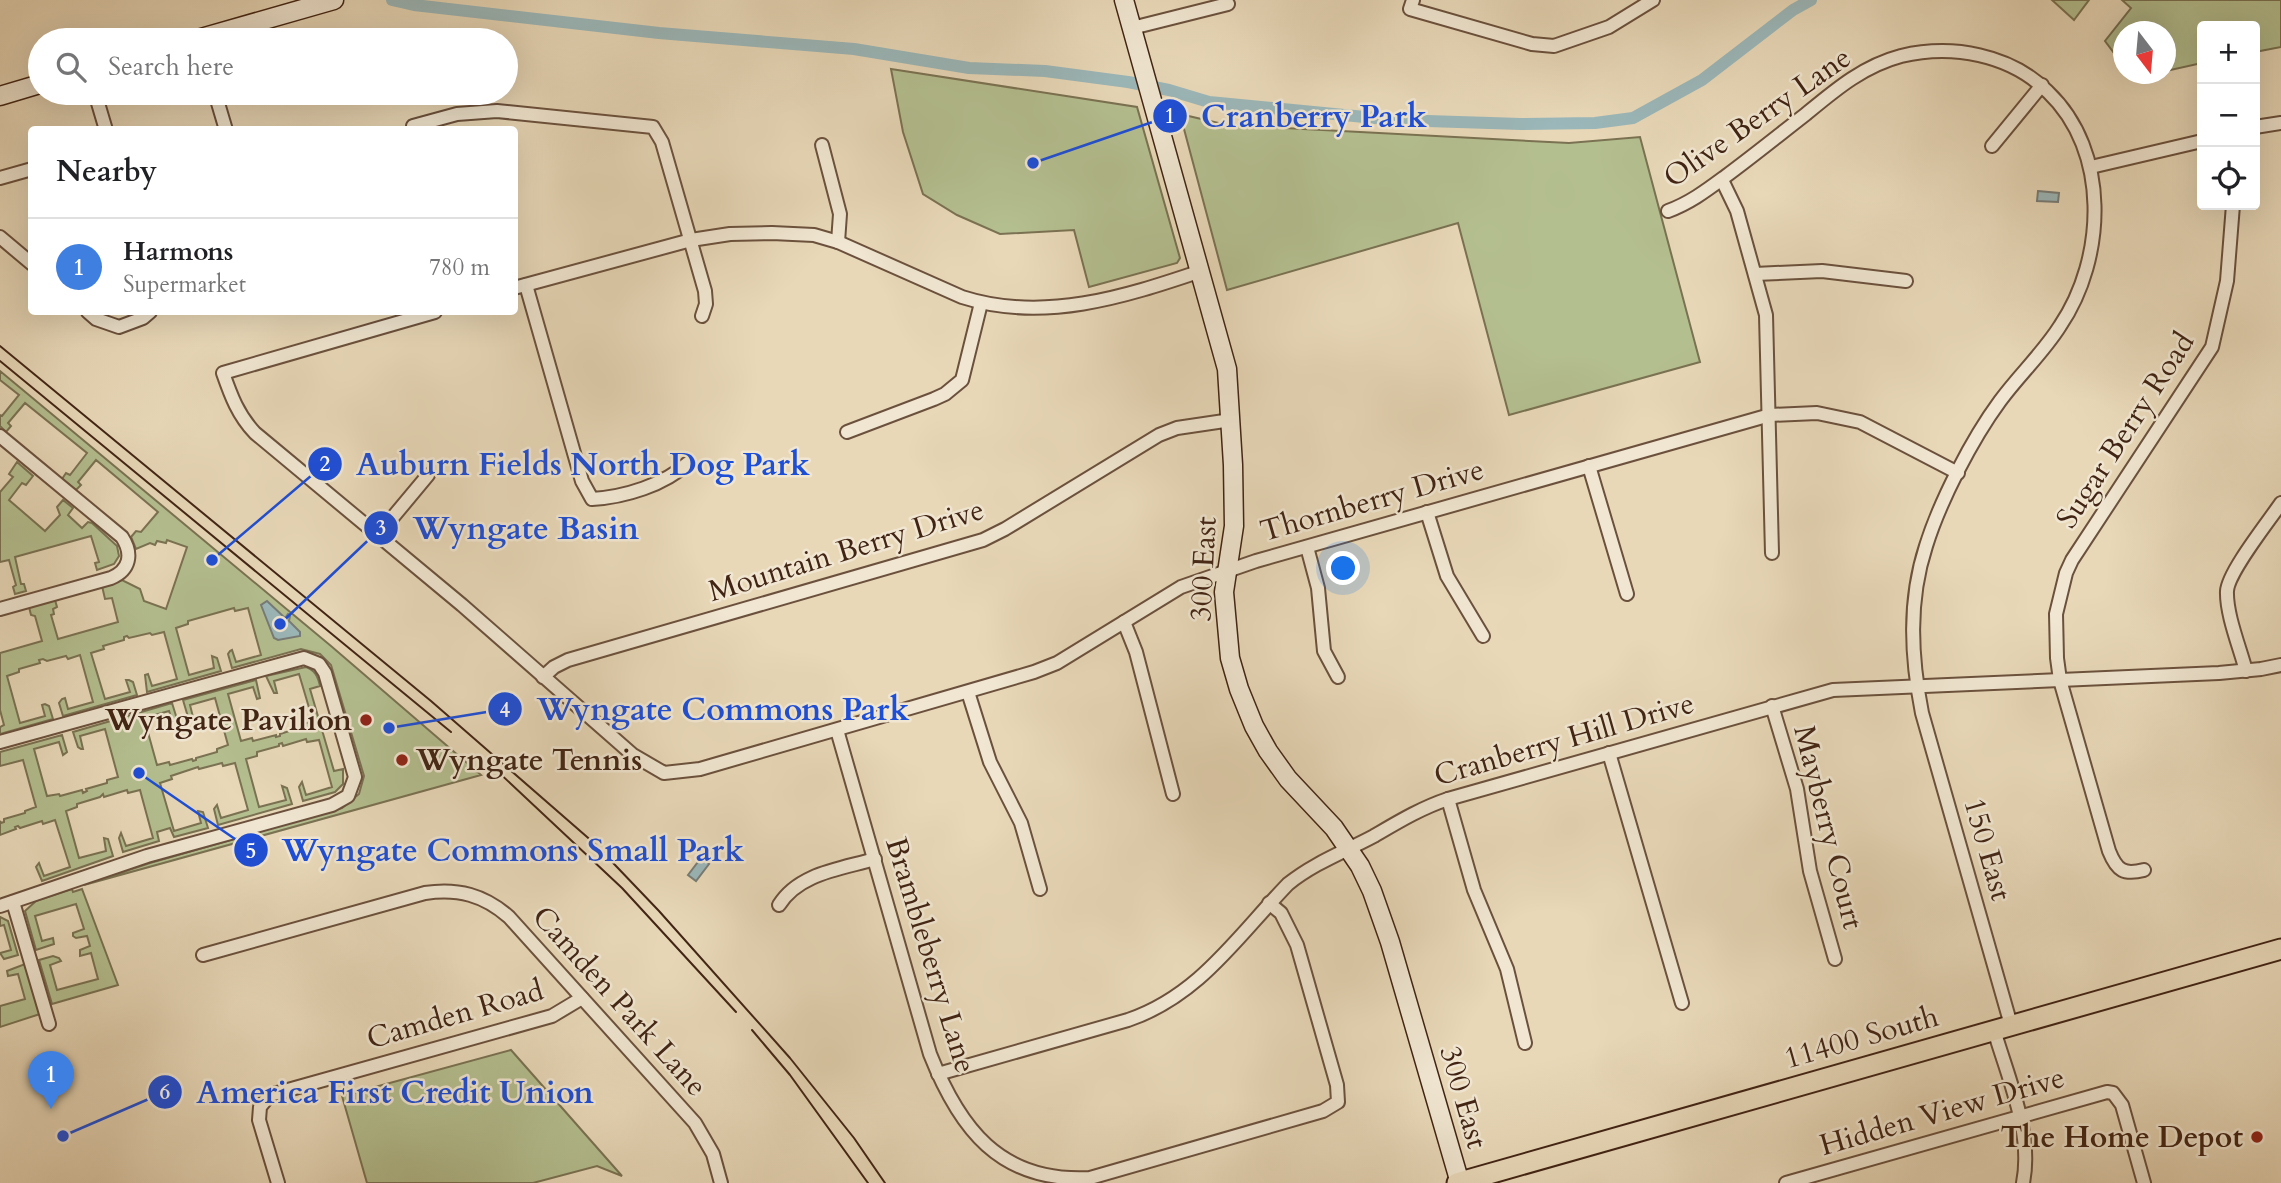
<!DOCTYPE html>
<html lang="en">
<head>
<meta charset="utf-8">
<style>
	:root { --surface:#fff; --page:#f6f6f6; --text:#202124; --muted:#757577; --line:#e0e0e0; --accent:#d93025 }
	body { margin:0; font-family:Cardo,serif; background:var(--page); color:var(--text) }
	.controls { position:absolute; right:21px; top:21px; display:grid; overflow:hidden; border-radius:7px; box-shadow:0 7px 28px #0002 }
	.controls button { width:63px; height:63px; display:grid; place-items:center; padding:0; border:0; border-bottom:2px solid var(--line); background:var(--surface); color:var(--text); font:35px sans-serif }
	.compass { position:absolute; left:2113px; top:21px; width:63px; height:63px; border-radius:50%; background:var(--surface); box-shadow:0 7px 28px #0002; rotate:164deg }
	.you { position:absolute; left:1344px; top:569px; width:24px; height:24px; margin:-18px; border:5px solid #fff; border-radius:50%; background:#1a73e8; box-shadow:0 0 0 10px #1a73e833 }
	.badge { display:grid; place-items:center; width:46px; height:46px; border-radius:50%; background:var(--accent); color:#fff; font-size:23px; font-weight:700 }
	.pin { position:absolute; translate:-50% -58px; filter:drop-shadow(0 2px 4px #0008) }
	.pin::after { content:''; position:absolute; top:37px; width:24px; height:21px; background:inherit; clip-path:polygon(0 0,100% 0,50% 100%) }
	.list { margin:0; padding:0; list-style:none }
	h2 { display:flex; justify-content:space-between; align-items:center; height:91px; margin:0; padding:0 28px; font-size:30px }
	h2 small { font-size:23px; font-weight:400; color:var(--muted) }
	.list li { display:grid; grid-template-columns:46px 1fr auto; gap:21px; align-items:center; box-sizing:border-box; height:98px; padding:0 28px; border-top:2px solid var(--line) }
	.list b { display:block; font-size:26px; white-space:nowrap }
	.list p { margin:0; font-size:23px; white-space:nowrap; color:var(--muted) }
	.list em { font-size:23px; font-style:normal; color:var(--muted) }
	.icon { flex:none; width:38px; height:38px; fill:none; stroke:currentColor; stroke-width:2; stroke-linecap:round; stroke-linejoin:round }
	.map { position:relative; flex:none; width:2281px; height:1183px; overflow:hidden }
	.search { position:absolute; background:var(--surface); box-shadow:0 7px 28px #0002; left:28px; top:28px; width:490px; height:77px; display:flex; align-items:center; gap:18px; box-sizing:border-box; padding:0 24px; border-radius:38px; color:var(--muted); font-size:26px }
	.panel { position:absolute; background:var(--surface); box-shadow:0 7px 28px #0002; left:28px; top:126px; width:490px; height:189px; border-radius:7px }
	.map>svg:first-child { display:block }
	.green { fill:#b4bf90; stroke:#7a7252; stroke-width:2 }
	.water { fill:#9bb7b9; stroke:#777c77; stroke-width:2 }
	.lines { fill:none; stroke-linecap:round; stroke-linejoin:round }
	.canal { stroke:#9bb7b9; stroke-width:12 }
	.street-casing { stroke:#6b513d; stroke-width:16 }
	.secondary-casing { stroke:#412414; stroke-width:21 }
	.primary-casing { stroke:#412414; stroke-width:23 }
	.street { stroke:#f0e6d1; stroke-width:12 }
	.secondary { stroke:#f0e6d1; stroke-width:18 }
	.primary { stroke:#e8d8b8; stroke-width:19 }
	.tram { stroke:#412414; stroke-width:2 }
	.poi-dot { fill:#8f2418; stroke:#f0e6d1; stroke-width:2.5 }
	.labels { text-anchor:middle; stroke-width:5; stroke-linejoin:round; paint-order:stroke }
	.street-label { font-size:30px; fill:#412414; stroke:#f0e6d1 }
	.poi-label { font-size:30px; font-weight:bold; fill:#412414; stroke:#f0e6d1; text-anchor:end }
	.leader { fill:none; stroke:#1d4ed8; stroke-width:2.5 }
	.callout-dot { fill:#1d4ed8; stroke:#f0e6d1; stroke-width:2.5 }
	.mark-label { font-size:21px; text-anchor:middle; font-weight:bold; fill:#fff }
	.callout-label { font-size:32px; text-anchor:middle; font-weight:bold; fill:#1d4ed8; stroke:#f0e6d1; stroke-width:5; stroke-linejoin:round; paint-order:stroke }
</style>
</head>
<body>
<div class="map">
<svg width="2281" height="1183" viewBox="0 0 2281 1183">
	<rect width="100%" height="100%" fill="#e8d8b8"/>
	<filter id="stains"><feTurbulence type="fractalNoise" baseFrequency=".00286" numOctaves="4"/><feColorMatrix values="0 0 0 0 .2 0 0 0 0 .09 0 0 0 0 .02 0 0 0 .5 -.17"/></filter>
	<radialGradient id="worn" r=".72"><stop offset=".6" stop-color="#630" stop-opacity="0"/><stop offset="1" stop-color="#630" stop-opacity=".3"/></radialGradient>
	<g class="green">
		<path d="M2052,0H2089L2074,20Z"/>
		<path d="M2122,0H2281V47L2255,52V26H2202V63L2166,71V32H2124L2123,65L2105,41L2131,8Z"/>
		<path d="M891,69L1137,107L1180,258L1177,263L1089,287L1074,230L1000,234L957,215L923,194L903,132Z"/>
		<path d="M1180,114L1227,125L1569,143L1640,137L1700,362L1509,415L1458,223L1227,290Z"/>
		<path d="M0,371L331,646L481,775L84,885L150,863L342,808L359,794L364,776L331,665L320,654L301,649L232,668L228,654L230,651L232,650L236,662L261,655L248,608L235,611L234,608L188,621V624L176,628L189,675L214,668L212,656L217,658L221,671L147,692L145,675L148,674L152,686L177,679L164,632L152,635L150,633L129,638L127,636L124,637V640L103,646L104,649L91,653L105,699L130,692L126,680H129L133,682L137,695L63,716L59,703L62,699L65,698L68,709L93,702L80,655L68,659L66,656L47,661L43,659L39,660L40,663L19,669V672L7,676L20,723L45,716L42,705L45,704L49,706L53,719L0,734V727L4,725L0,710V653L42,641L35,616L31,615L29,607L55,600L57,607L53,609L54,614L51,615L58,639L118,622L112,598L105,599L102,586L122,580L140,589L144,601L166,609L187,547L167,540L166,543L157,541L155,545L150,543L136,549L131,537L136,531L141,532L158,512L96,460L78,482L81,485L76,490L62,479L66,473L70,475L87,453L25,403L8,423L11,426L6,432L0,426V415L2,416L19,395L0,380Z"/>
		<path d="M17,462L33,476L26,485L22,483L9,500L45,531L60,515L57,507L63,500L73,508L68,515L82,528L88,522L92,523L117,546L119,556L114,564L97,570L95,563L99,562L91,536L15,557L21,584H24L26,591L15,594L13,587L16,585L9,560L0,562V492L13,477L9,474Z"/>
		<path d="M306,667C315,670 318,677 320,686L310,689L334,771L343,769V784L335,792L303,801L299,787L302,782L306,795L332,787L319,740L307,742L306,739L283,746L282,743L279,744V746L257,752V756L246,759L259,807L286,800L282,786L287,788L292,804L218,825L214,809L217,805L221,818L248,810L235,763L223,766L222,763L199,769L198,767L171,776L172,779L160,783L174,831L201,823L198,811L203,812L208,828L174,837L170,828L157,832L159,841L123,852L119,838L121,833L126,846L153,838L140,790L128,793L127,790L104,797L103,794L100,797L77,804V807L66,811L79,858L106,851L104,838L108,839L113,856L42,881L36,867L39,863L44,876L70,867L55,820L43,824L42,821L20,828L18,826L15,827L16,829L0,835V821L1,823L4,822V819L25,813V811L36,807L23,760L0,766V752L62,735L67,752L63,755L59,742L34,749L47,796L59,794L60,796L82,790L83,793L87,791L86,789L107,783V780L118,777L105,729L80,736L83,749H81L78,747L73,732L172,703L177,719L175,722L173,723L169,711L144,718L157,765L169,762L170,765L192,759L193,761L196,760V758L217,752V749L228,745L215,698L190,705L193,717H188L183,700L256,680L260,698L257,699L253,687L228,694L241,741L252,738L253,741L276,735V737L280,736V734L302,727L301,725L313,721L299,674L274,681L277,693H274L266,676Z"/>
		<path d="M72,889L73,892L82,889L118,985L52,1004L39,960L53,956L59,958L61,961L50,965L57,990L98,979L91,953L80,956V950L90,946L87,936L76,938L73,936V933L84,929L76,904L35,916L42,941L53,938L54,944L36,950L25,911L36,901Z"/>
		<path d="M0,917L8,921L18,955L4,959L0,953L11,950L4,925L0,926Z"/>
		<path d="M25,964L40,1014L0,1027V1006L25,999L18,974L8,976L7,971Z"/>
		<path d="M511,1050L622,1176L597,1166L533,1183H367L342,1096Z"/>
	</g>
	<g class="water">
		<path d="M2038,191L2059,193L2058,202L2037,201Z"/>
		<path d="M267,601L285,618L288,614L290,616L289,621L300,632V636L278,640L274,638L261,605Z"/>
		<path d="M701,858L709,864L696,881L688,875Z"/>
	</g>
	<g class="lines">
		<path class="canal" d="M392,0L414,5L659,33L854,49L969,68L1045,71L1128,82L1169,90L1209,102L1396,120L1521,124L1595,123L1633,118L1702,80L1793,10L1811,0"/>
		<g class="street-casing">
			<g id="street">
				<path d="M1413,0L1410,9L1532,44L1554,46L1609,27L1653,0"/>
				<path d="M1132,28L1228,4"/>
				<path d="M95,93L106,130"/>
				<path d="M215,93L226,130"/>
				<path d="M413,126L457,114L497,111L653,127L662,142L705,291L706,304L702,316"/>
				<path d="M2255,127L2281,123"/>
				<path d="M822,145L840,214L838,242"/>
				<path d="M1992,146L2042,85"/>
				<path d="M2091,167L2202,141"/>
				<path d="M0,178L32,169"/>
				<path d="M1722,180L1737,211L1766,315L1772,553"/>
				<path d="M1668,211C1690,203 1707,190 1726,176C1753,156 1779,135 1806,114C1835,90 1863,66 1901,56C1952,44 2010,54 2048,92C2110,151 2106,258 2060,326C2043,353 2019,375 2000,401C1972,439 1940,501 1926,546C1908,601 1911,657 1922,713L2011,1025"/>
				<path d="M0,237L32,264"/>
				<path d="M1755,274L1822,271L1906,281"/>
				<path d="M526,285L582,481L592,499C625,497 664,485 688,463"/>
				<path d="M514,288L691,240L730,234L772,233L814,235L838,242L962,297C1043,323 1124,297 1201,271"/>
				<path d="M88,312L96,319L119,327L143,318L150,312"/>
				<path d="M435,312L223,373C231,396 238,415 255,433L462,605L633,755L664,773L700,769L1034,672L1057,663L1181,587L1256,561L1770,415L1817,413L1860,422L1958,473"/>
				<path d="M847,432L934,399L945,394L962,380L981,303"/>
				<path d="M0,436L122,537C133,554 130,570 111,578L0,609"/>
				<path d="M1589,466L1627,594"/>
				<path d="M1427,512L1447,576L1483,636"/>
				<path d="M378,535L428,475"/>
				<path d="M1307,547L1318,588L1324,651L1338,677"/>
				<path d="M1124,622L1136,652L1173,794"/>
				<path d="M2246,671C2240,648 2226,614 2227,591C2228,572 2269,521 2281,503"/>
				<path d="M543,677L554,667L568,660L983,540L1005,529L1159,435L1177,428L1231,420"/>
				<path d="M968,692L990,762L1021,823L1040,889"/>
				<path d="M1772,706L1797,789L1810,871L1835,959"/>
				<path d="M837,730L930,1054C959,1127 999,1183 1090,1178L1323,1111L1338,1102L1337,1085L1297,945L1281,913L1269,903"/>
				<path d="M0,742L304,658L319,664L325,673L355,777L348,796L332,805L147,856L0,906"/>
				<path d="M1609,753L1682,1003"/>
				<path d="M1448,799L1474,890L1507,969L1525,1043"/>
				<path d="M2144,870C2124,875 2117,871 2109,851L2060,680L2057,658L2056,614L2066,573L2072,560L2212,347L2227,281L2233,205"/>
				<path d="M13,902L49,1024"/>
				<path d="M779,905C799,873 841,869 875,859"/>
				<path d="M203,955L425,893C458,888 484,895 509,917L695,1123L713,1154L721,1183"/>
				<path d="M1994,1030C2008,1078 2033,1133 2023,1183"/>
				<path d="M938,1074L1128,1020C1199,996 1237,937 1288,884C1314,863 1344,852 1374,836C1398,822 1421,808 1448,799L1833,690L2219,673L2261,669L2281,665"/>
				<path d="M278,1183L259,1120L260,1107L270,1095L552,1016L582,998"/>
				<path d="M1786,1183L2107,1092L2113,1093L2122,1105L2144,1183"/>
			</g>
		</g>
		<g class="secondary-casing">
			<g id="secondary">
				<path d="M1124,0L1227,369L1233,465L1234,526L1224,592L1230,658L1239,689L1254,726L1268,751L1288,779L1334,828L1360,866L1372,891L1390,942L1460,1183"/>
				<path d="M194,40L334,0"/>
				<path d="M0,96L40,84"/>
			</g>
		</g>
		<g class="primary-casing">
			<path id="primary" d="M1457,1183L2281,949"/>
		</g>
		<use href="#street" class="street"/>
		<use href="#secondary" class="secondary"/>
		<use href="#primary" class="primary"/>
		<g class="tram">
			<path d="M0,346L431,701L594,843L659,911L790,1058L854,1138L885,1183"/>
			<path d="M0,361L451,732"/>
			<path d="M494,768L622,888L736,1012"/>
			<path d="M752,1030L790,1075L868,1183"/>
		</g>
	</g>
	<g class="poi-dot">
		<circle cx="366" cy="720" r="7"/>
		<circle cx="402" cy="760" r="7"/>
		<circle cx="2257" cy="1137" r="7"/>
	</g>
	<g class="labels">
		<g class="street-label">
			<text transform="translate(1757 117) rotate(-35)" y="10">Olive Berry Lane</text>
			<text transform="translate(2125 430) rotate(-57)" y="10">Sugar Berry Road</text>
			<text transform="translate(1372 500) rotate(-16)" y="10">Thornberry Drive</text>
			<text transform="translate(846 550) rotate(-17)" y="10">Mountain Berry Drive</text>
			<text transform="translate(1203 569) rotate(-87)" y="10">300 East</text>
			<text transform="translate(1564 739) rotate(-16)" y="10">Cranberry Hill Drive</text>
			<text transform="translate(1829 827) rotate(76)" y="10">Mayberry Court</text>
			<text transform="translate(1988 849) rotate(74)" y="10">150 East</text>
			<text transform="translate(931 955) rotate(73)" y="10">Brambleberry Lane</text>
			<text transform="translate(620 1001) rotate(48)" y="10">Camden Park Lane</text>
			<text transform="translate(455 1014) rotate(-16)" y="10">Camden Road</text>
			<text transform="translate(1861 1037) rotate(-16)" y="10">11400 South</text>
			<text transform="translate(1464 1097) rotate(74)" y="10">300 East</text>
			<text transform="translate(1942 1111) rotate(-16)" y="10">Hidden View Drive</text>
		</g>
		<g class="poi-label">
			<text x="352" y="730">Wyngate Pavilion</text>
			<text x="416" y="770" text-anchor="start">Wyngate Tennis</text>
			<text x="2243" y="1147">The Home Depot</text>
		</g>
	</g>
	<path class="leader" d="M1033 163L1170 116M212 560L325 464M280 624L381 528M389 728L505 709M139 773L251 850M63 1136L165 1092"/>
	<g class="callout-dot">
		<circle cx="1033" cy="163" r="7"/>
		<circle cx="212" cy="560" r="7"/>
		<circle cx="280" cy="624" r="7"/>
		<circle cx="389" cy="728" r="7"/>
		<circle cx="139" cy="773" r="7"/>
		<circle cx="63" cy="1136" r="7"/>
		<circle cx="1170" cy="116" r="18"/>
		<circle cx="325" cy="464" r="18"/>
		<circle cx="381" cy="528" r="18"/>
		<circle cx="505" cy="709" r="18"/>
		<circle cx="251" cy="850" r="18"/>
		<circle cx="165" cy="1092" r="18"/>
	</g>
	<g class="mark-label">
		<text x="1170" y="123">1</text>
		<text x="325" y="471">2</text>
		<text x="381" y="535">3</text>
		<text x="505" y="717">4</text>
		<text x="251" y="858">5</text>
		<text x="165" y="1099">6</text>
	</g>
	<g class="callout-label">
		<text x="1314" y="127">Cranberry Park</text>
		<text x="583" y="475">Auburn Fields North Dog Park</text>
		<text x="526" y="539">Wyngate Basin</text>
		<text x="723" y="720">Wyngate Commons Park</text>
		<text x="513" y="861">Wyngate Commons Small Park</text>
		<text x="395" y="1103">America First Credit Union</text>
	</g>
	<rect width="100%" height="100%" filter="url(#stains)"/>
	<rect width="100%" height="100%" fill="url(#worn)"/>
</svg>
<div class="controls">
<button>+</button>
<button>−</button>
<button><svg class="icon" aria-label="locate" viewBox="0 0 24 24"><circle cx="12" cy="12" r="6"/><path d="M12 2v4M12 18v4M2 12h4M18 12h4"/></svg></button>
</div>
<svg class="compass" viewBox="-18 -18 36 36"><path d="M0-13l5 13h-10z" fill="#e53935"/><path d="M0 13l5-13h-10z" fill="#757577"/></svg>
<div class="you"></div>
<div class="pin badge" style="left:51px;top:1109px;background:#3f7fe0">1</div>
<div class="search"><svg class="icon" aria-label="search" viewBox="0 0 24 24"><circle cx="10" cy="10" r="6"/><path d="M15 15l6 6"/></svg>Search here</div>
<section class="panel">
<h2>Nearby<small></small></h2>
<ul class="list">
<li><span class="badge" style="background:#3f7fe0">1</span><div><b>Harmons</b><p>Supermarket</p></div><em>780 m</em></li>
</ul>
</section>
</div>
</body>
</html>
